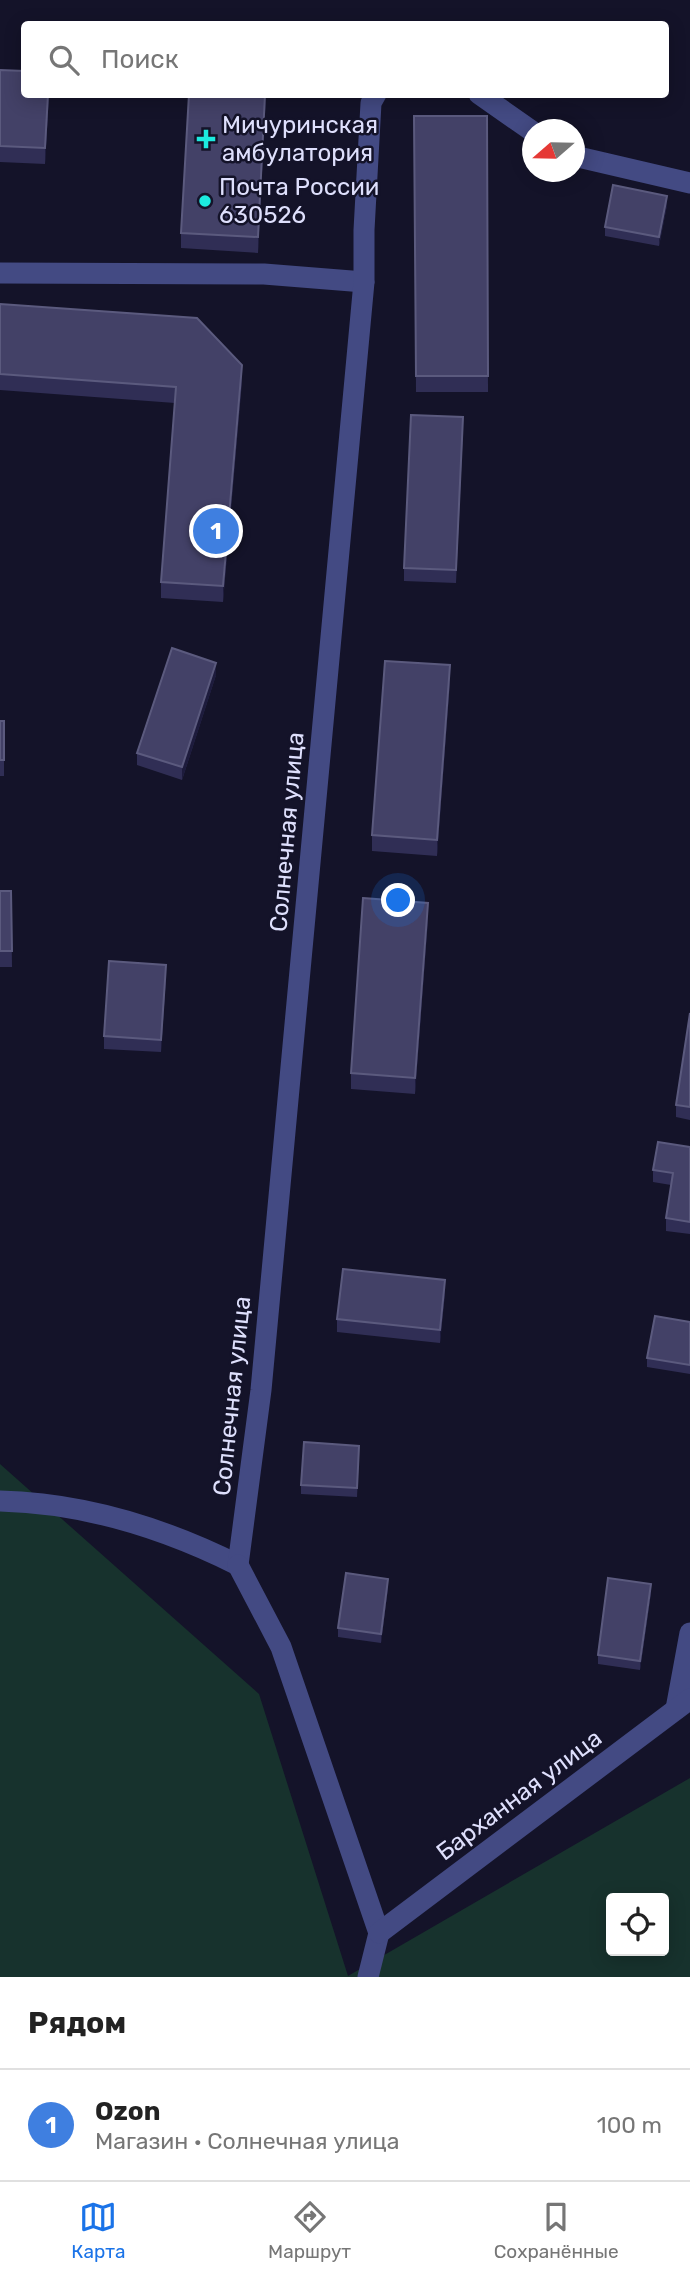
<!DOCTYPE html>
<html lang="ru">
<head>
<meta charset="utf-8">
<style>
	:root { --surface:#fff; --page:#f2f2f2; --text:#222; --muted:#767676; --line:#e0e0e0; --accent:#1a73e8 }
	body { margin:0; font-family:Rubik,sans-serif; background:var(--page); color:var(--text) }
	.controls { position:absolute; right:21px; bottom:21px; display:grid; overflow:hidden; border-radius:7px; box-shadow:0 4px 18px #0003 }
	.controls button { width:63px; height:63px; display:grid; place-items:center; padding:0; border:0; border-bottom:2px solid var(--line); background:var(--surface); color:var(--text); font:35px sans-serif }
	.compass { position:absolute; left:522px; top:119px; width:63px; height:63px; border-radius:50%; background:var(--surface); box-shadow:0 4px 18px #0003; rotate:250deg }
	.you { position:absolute; left:399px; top:901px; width:24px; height:24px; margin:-18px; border:5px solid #fff; border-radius:50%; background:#1a73e8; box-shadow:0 0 0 10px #1a73e833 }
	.badge { display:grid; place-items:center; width:46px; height:46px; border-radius:50%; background:var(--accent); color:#fff; font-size:23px; font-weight:700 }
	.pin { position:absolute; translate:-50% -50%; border:4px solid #fff; box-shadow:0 2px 7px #0006 }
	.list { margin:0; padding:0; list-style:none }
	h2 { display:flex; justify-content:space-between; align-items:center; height:91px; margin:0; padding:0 28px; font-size:30px }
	h2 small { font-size:23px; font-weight:400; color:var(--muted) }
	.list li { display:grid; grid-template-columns:46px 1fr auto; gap:21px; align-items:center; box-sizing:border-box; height:112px; padding:0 28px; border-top:2px solid var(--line) }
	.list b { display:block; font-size:26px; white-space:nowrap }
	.list p { margin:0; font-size:23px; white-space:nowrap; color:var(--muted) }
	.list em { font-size:23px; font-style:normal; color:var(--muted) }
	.icon { flex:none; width:38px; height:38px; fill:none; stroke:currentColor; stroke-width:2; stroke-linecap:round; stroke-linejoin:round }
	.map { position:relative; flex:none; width:690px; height:1977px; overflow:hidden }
	.search { position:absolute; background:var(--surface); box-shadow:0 4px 18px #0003; left:21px; right:21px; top:21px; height:77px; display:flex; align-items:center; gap:18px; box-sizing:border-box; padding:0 24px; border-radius:7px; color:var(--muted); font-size:26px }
	.sheet { height:203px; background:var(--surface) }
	nav { display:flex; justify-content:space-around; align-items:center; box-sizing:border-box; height:98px; border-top:2px solid var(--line); background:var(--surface); font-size:19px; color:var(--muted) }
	nav a { display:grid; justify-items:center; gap:4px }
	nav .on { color:var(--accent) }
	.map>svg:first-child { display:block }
	.green { fill:#17322d; fill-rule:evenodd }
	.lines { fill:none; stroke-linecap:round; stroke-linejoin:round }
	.minor { stroke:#434a83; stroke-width:21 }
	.wall { fill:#302e55 }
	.shaded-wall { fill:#1d1b3c }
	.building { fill:#434167; stroke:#5b5a7e; stroke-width:2 }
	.poi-dot { fill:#1ceadf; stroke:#141329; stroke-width:2.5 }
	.labels { text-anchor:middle; stroke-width:5; stroke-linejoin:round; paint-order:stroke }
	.poi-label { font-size:24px; fill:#dedffc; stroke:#141329; text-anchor:start }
	.street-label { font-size:24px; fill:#dedffc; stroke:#141329 }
</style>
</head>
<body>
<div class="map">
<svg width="690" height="1977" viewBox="0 0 690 1977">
	<rect width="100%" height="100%" fill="#141329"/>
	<path class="green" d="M0,1464L259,1694L348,1976L690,1778V1977H0ZM611,1898H664V1951H611Z"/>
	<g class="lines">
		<g class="minor">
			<path d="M479,94L532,131"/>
			<path d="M574,156L690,183"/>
			<path d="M0,273L264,274L364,282"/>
			<path d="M0,1501C84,1503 164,1528 238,1565"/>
			<path d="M238,1565L261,1390L364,282V230L371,103L376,94"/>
			<path d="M238,1565L281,1647L379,1933L368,1977"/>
			<path d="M676,1709L690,1633"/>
			<path d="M379,1933L690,1699"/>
		</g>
	</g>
	<g class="wall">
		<path d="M0,70L49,94L45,164L0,162Z"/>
		<path d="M266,94L258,253L181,248V233Z"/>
		<path d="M414,116H487L488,392H416Z"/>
		<path d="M667,205L659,246L605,236V227Z"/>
		<path d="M0,304L242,381L223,602L161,598V582L175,403L0,390Z"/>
		<path d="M463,430L456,583L404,581V568Z"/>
		<path d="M216,675L182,780L137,765V753Z"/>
		<path d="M450,681L437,856L372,851V835Z"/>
		<rect x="0" y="721" width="4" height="55"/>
		<path d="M0,891H11L12,967H0Z"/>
		<path d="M428,919L415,1094L351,1089V1073Z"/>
		<path d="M166,977L161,1052L104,1049V1036Z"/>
		<path d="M690,1013V1120L676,1117V1105Z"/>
		<path d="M690,1147V1234L666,1231V1218L671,1185L653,1182V1170Z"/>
		<path d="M445,1293L440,1343L337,1332V1319Z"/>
		<path d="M690,1322V1374L647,1367V1358Z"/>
		<path d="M359,1455L357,1497L301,1494V1485Z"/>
		<path d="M388,1588L381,1643L338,1637V1628Z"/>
		<path d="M651,1593L640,1670L598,1664V1655Z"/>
	</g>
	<g class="shaded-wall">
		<path d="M48,94H49L45,164V148Z"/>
		<path d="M265,94H266L258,253V237Z"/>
		<path d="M667,196V205L659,246V237Z"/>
		<path d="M242,365V381L223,602V586Z"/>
		<path d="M216,663V675L182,780V767Z"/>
		<path d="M450,665V681L437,856V840Z"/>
		<path d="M428,903V919L415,1094V1078Z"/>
		<path d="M166,965V977L161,1052V1040Z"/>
		<path d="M445,1280V1293L440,1343V1330Z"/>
		<path d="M388,1579V1588L381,1643V1634Z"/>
		<path d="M651,1584V1593L640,1670V1661Z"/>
	</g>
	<g class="building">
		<path d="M0,70L24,71V94H48L45,148L0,146Z"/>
		<path d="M189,94H265L258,237L181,233Z"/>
		<path d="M414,116H487L488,376H416Z"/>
		<path d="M613,185L667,196L659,237L605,227Z"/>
		<path d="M0,304L197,318L242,365L223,586L161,582L176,387L0,374Z"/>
		<path d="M411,415L463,417L456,570L404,568Z"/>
		<path d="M172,648L216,663L182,767L137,753Z"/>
		<path d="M385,661L450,665L437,840L372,835Z"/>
		<rect x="0" y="721" width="4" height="39"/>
		<path d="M0,891H11L12,951H0Z"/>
		<path d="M363,898L428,903L415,1078L351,1073Z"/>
		<path d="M109,961L166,965L161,1040L104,1036Z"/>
		<path d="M690,1013V1107L676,1105Z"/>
		<path d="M658,1142L690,1147V1222L666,1218L673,1173L653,1170Z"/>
		<path d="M343,1269L445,1280L440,1330L337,1319Z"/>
		<path d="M655,1316L690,1322V1365L647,1358Z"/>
		<path d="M304,1442L359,1446L357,1488L301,1485Z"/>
		<path d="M346,1573L388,1579L381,1634L338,1628Z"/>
		<path d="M608,1578L651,1584L640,1661L598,1655Z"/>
	</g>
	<g class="poi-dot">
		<path d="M202.5 128.5h7v7h7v7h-7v7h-7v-7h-7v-7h7z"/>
		<circle cx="205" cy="201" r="7"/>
	</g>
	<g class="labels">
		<g class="poi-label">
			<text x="222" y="133">Мичуринская<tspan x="222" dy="28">амбулатория</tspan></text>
			<text x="219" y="195">Почта России<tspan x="219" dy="28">630526</tspan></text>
		</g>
		<g class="street-label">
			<text transform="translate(287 832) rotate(-85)" y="8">Солнечная улица</text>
			<text transform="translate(232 1396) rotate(-84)" y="8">Солнечная улица</text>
			<text transform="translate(519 1795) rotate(-37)" y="8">Барханная улица</text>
		</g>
	</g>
</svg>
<div class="controls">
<button><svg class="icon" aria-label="locate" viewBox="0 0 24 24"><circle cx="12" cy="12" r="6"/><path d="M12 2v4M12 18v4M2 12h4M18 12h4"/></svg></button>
</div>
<svg class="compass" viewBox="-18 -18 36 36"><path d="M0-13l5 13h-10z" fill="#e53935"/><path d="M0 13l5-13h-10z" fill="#767676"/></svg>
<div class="you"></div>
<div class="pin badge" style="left:216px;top:531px;background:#3f7fe0">1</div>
<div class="search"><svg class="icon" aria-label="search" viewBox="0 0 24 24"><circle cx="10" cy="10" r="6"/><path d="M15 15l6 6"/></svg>Поиск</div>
</div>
<section class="sheet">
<h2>Рядом<small></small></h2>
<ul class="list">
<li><span class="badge" style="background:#3f7fe0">1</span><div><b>Ozon</b><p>Магазин · Солнечная улица</p></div><em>100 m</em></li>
</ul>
</section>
<nav>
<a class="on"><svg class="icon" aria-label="map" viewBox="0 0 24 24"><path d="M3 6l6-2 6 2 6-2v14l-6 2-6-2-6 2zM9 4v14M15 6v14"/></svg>Карта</a>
<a><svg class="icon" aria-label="directions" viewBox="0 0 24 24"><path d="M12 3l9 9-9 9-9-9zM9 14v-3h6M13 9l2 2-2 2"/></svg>Маршрут</a>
<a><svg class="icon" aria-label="saved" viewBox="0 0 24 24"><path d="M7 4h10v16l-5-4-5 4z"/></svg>Сохранённые</a>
</nav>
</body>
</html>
